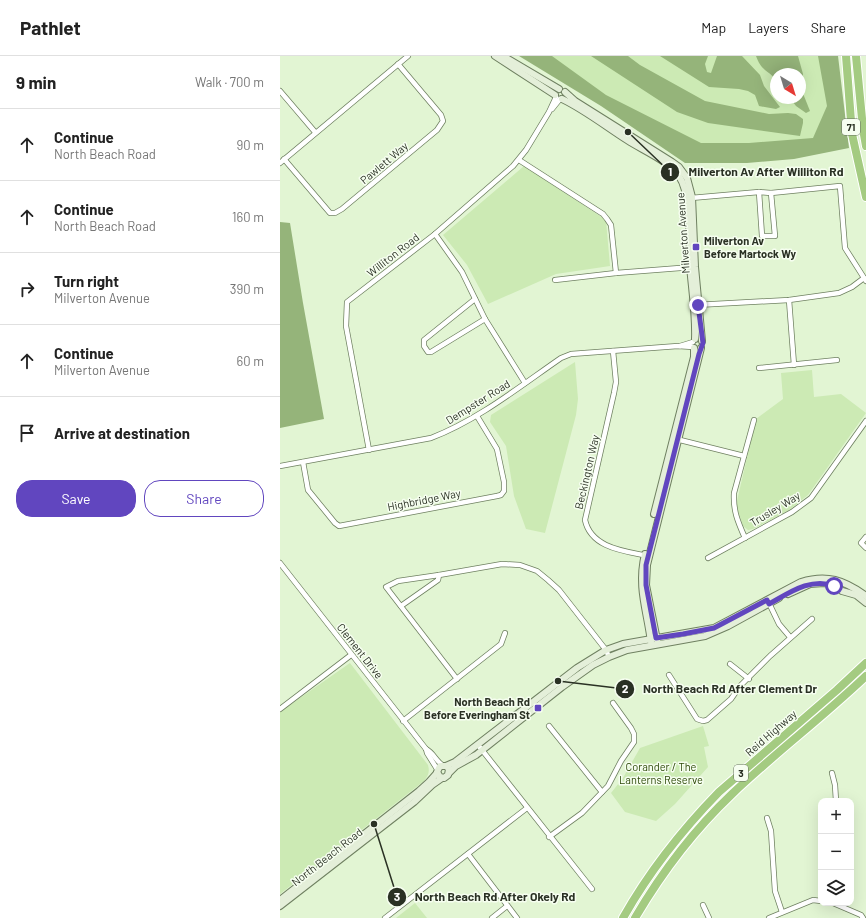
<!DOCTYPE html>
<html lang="en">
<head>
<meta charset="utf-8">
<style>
	:root { --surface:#fff; --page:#f2f2f2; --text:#222; --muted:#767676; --line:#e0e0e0; --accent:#6146bf }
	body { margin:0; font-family:Barlow,sans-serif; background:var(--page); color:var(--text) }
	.controls { position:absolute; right:12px; bottom:12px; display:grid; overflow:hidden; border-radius:8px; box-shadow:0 4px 16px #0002 }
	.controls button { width:36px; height:36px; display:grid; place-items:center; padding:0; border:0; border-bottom:1px solid var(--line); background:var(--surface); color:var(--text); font:20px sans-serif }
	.compass { position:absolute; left:490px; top:12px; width:36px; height:36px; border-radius:50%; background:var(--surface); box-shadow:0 4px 16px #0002; rotate:142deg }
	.stop { position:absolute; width:12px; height:12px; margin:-9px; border:3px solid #6146bf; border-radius:50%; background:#fff }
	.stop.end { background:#6146bf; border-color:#fff; box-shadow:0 1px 4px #0008 }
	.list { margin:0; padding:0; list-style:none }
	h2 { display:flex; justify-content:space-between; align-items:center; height:52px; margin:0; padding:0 16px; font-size:17px }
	h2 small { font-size:13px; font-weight:400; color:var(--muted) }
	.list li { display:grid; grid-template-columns:26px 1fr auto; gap:12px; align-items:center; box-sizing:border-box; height:72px; padding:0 16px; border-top:1px solid var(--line) }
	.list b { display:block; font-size:15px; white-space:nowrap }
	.list p { margin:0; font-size:13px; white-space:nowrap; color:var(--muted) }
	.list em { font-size:13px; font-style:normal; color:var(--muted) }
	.actions { display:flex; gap:8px; padding:12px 16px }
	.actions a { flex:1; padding:9px 0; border:1px solid var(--accent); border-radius:16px; text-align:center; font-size:14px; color:var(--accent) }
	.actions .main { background:var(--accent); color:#fff }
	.icon { flex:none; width:22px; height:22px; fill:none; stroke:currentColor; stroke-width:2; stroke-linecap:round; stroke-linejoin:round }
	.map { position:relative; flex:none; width:586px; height:862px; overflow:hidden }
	header { display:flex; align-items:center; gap:24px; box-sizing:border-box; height:56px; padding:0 20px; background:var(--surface); border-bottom:1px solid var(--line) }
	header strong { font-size:19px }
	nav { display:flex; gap:22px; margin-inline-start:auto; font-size:14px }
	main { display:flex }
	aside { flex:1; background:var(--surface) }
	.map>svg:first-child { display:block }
	.green { fill:#cceab4; fill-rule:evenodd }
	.forest { fill:#95b47a }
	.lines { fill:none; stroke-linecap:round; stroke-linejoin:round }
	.street-casing { stroke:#6f8061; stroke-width:6 }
	.secondary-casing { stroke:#6f8061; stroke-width:8 }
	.highway-casing { stroke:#fff; stroke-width:10 }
	.street { stroke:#fff; stroke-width:4.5 }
	.secondary { stroke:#e4efd9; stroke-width:6 }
	.highway { stroke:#a4cb81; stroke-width:8 }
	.route { stroke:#6146bf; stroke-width:5 }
	.poi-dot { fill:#6146bf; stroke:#f6fef0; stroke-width:1.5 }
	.labels { text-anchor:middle; stroke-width:3; stroke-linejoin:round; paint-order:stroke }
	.shield { fill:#f6fef0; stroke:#676e61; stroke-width:1 }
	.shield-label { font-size:10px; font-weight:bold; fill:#2a3124 }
	.street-label { font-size:11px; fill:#2a3124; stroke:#f6fef0 }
	.poi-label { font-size:11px; font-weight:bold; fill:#2a3124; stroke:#f6fef0; text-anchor:start }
	.park-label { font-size:11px; fill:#2c4807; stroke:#f6fef0 }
	.leader { fill:none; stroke:#2a3124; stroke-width:1.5 }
	.callout-dot { fill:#2a3124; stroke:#f6fef0; stroke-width:1.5 }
	.mark-label { font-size:12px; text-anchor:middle; font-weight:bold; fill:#fff }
	.callout-label { font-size:12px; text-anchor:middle; font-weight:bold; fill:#2a3124; stroke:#f6fef0; stroke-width:3; stroke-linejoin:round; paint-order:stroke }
</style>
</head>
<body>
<header>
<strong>Pathlet</strong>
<nav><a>Map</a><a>Layers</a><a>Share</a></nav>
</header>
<main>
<aside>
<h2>9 min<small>Walk · 700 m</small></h2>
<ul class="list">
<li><svg class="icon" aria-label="ahead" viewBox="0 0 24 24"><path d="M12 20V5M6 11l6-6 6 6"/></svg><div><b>Continue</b><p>North Beach Road</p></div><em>90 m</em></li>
<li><svg class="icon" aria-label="ahead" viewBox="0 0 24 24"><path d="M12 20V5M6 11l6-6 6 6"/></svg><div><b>Continue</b><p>North Beach Road</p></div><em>160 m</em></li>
<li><svg class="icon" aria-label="right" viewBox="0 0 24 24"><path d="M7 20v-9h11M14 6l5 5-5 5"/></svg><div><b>Turn right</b><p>Milverton Avenue</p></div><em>390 m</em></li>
<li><svg class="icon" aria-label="ahead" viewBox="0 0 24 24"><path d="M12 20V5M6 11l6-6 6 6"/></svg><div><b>Continue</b><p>Milverton Avenue</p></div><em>60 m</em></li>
<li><svg class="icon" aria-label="arrive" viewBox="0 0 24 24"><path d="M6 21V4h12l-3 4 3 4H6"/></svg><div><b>Arrive at destination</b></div></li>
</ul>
<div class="actions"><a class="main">Save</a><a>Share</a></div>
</aside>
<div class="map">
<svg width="586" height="862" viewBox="0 0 586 862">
	<rect width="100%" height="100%" fill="#e2f5d3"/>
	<g class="green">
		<path d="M249,0H553L566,88L411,99ZM496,18H520V42H496Z"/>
		<path d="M244,110L326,164L330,210L276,218L208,248L187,209L163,179Z"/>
		<path d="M295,306L298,343L296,359L265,477L246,473L234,440L226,390L210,366L211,359Z"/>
		<path d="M532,314L534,341L561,338L586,357L528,439L509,454L473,473L468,474L463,470L456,449L476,363L503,343L501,317Z"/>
		<path d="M70,607L148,709C150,716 148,720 144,725L0,838V656Z"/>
		<path d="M423,670L429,690L424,691L428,711L395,748L376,765L345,756L331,737L343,722L360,692Z"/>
		<path d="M135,847L147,862H116Z"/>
	</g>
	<g class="forest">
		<path d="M239,0H272L326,39L421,87H469L533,82L547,50L538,0H558L569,92L514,103L467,107H405L321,50Z"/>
		<path d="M311,0H348L360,9L425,45L489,58L508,57L516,58L523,63V67L520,80L428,67L397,56Z"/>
		<path d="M380,0H428L425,8L427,16L431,17L437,0H462L480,19L484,30L500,51L496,53L479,50L475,39L468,35L459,33L429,31Z"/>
		<path d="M476,0H518L523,18L522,35L530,55L526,57L516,50L510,42H520V18H496V24C487,13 482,16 476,0Z"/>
		<path d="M0,166L10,167L23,247L44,363L0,372Z"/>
	</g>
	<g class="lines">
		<g class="street-casing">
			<g id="street">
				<path d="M0,35L35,76"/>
				<path d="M272,53L280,43"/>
				<path d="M4,103L50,157H55L62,153L157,74L163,65L161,59L118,8"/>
				<path d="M239,104L323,158L327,163L331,169L336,217"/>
				<path d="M0,107L128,0"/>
				<path d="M479,136L482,180H495L491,137"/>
				<path d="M411,142L479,136L491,137L560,130L565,192L586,225"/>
				<path d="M155,178L182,216L205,263L245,327"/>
				<path d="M275,224L336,217L413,211"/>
				<path d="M195,243L144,284V290L148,296H151L205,263"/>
				<path d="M509,244L514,309"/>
				<path d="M416,249L509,244L559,237L572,231L584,222"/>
				<path d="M400,290L413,286"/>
				<path d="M333,295L336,326L334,337L305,464C311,492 344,495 368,500"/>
				<path d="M479,312L557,304"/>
				<path d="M396,383L464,400"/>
				<path d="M89,394L66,270L67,246L155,178L233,110L246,94L269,56L276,41"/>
				<path d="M23,406L28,434L55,467L59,470L217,440L221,439L224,435V426L217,393L197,360"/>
				<path d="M0,410L151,382C198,364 239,331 281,302L291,298L398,290L413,291"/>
				<path d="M586,481L581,487L586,492"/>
				<path d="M465,482C458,466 453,455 454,437L474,364"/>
				<path d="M428,502L512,456L531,442L586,365"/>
				<path d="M0,507L146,693L147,697L157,713"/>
				<path d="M159,519L118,525L106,531L177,623"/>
				<path d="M488,545L499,568L510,581"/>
				<path d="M121,550L158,524L159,519L222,508L240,509L257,515L268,524L279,534L326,594L329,601"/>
				<path d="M450,608L469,623"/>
				<path d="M389,619L417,663L423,665L427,664L451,643L460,630L490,600L532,563"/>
				<path d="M0,653L71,599"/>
				<path d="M123,665L221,588L225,577"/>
				<path d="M269,670L322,736"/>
				<path d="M198,689L312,833"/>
				<path d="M146,693C154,697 156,706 164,710"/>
				<path d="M552,717L555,729L556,745"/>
				<path d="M487,762L491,775L495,835L502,856"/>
				<path d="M269,781L302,757L328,730L341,705L354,686V678L351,672L333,647"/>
				<path d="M188,798L237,862"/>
				<path d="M553,847L581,859L583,862"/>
				<path d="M423,849L429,862"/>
				<path d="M105,862L247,752"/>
				<path d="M212,862L227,850"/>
				<path d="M489,862L533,844L541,845"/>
			</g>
		</g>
		<g class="secondary-casing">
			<g id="secondary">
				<path d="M215,0L275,39"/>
				<path d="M223,0L279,33"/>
				<path d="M285,36L295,45L392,106L399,111L407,122L412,141L415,211L422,285"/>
				<path d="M282,43C305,54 325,70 347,84C362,94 389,105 399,120C412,139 409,186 410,210C412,234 416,259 415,283"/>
				<path d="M374,458L414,301V292"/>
				<path d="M365,498C357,531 367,554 371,586"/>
				<path d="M508,538L530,528L544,527L554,529L562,535L576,539L586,547"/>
				<path d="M377,584L366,529L367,509L421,292"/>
				<path d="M166,710L169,713L168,719L164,722L160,721L157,716L160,710H166L175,706L297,612L326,594L343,588L434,572L521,526C547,518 564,524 586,540"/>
				<path d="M169,717L176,710L196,699L282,631L313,609L329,601L347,594L425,580L448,570L499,542"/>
				<path d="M0,844L139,735L149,726L157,717"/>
				<path d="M0,850L134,746L152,729L162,722"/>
			</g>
		</g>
		<g class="highway-casing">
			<g id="highway">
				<path d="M566,0L572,78L586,141"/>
				<path d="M576,0L583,73L586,90"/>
				<path d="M343,862C370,814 401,775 439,736L557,634L586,607"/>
				<path d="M355,862C382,816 413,775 452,738C495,697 543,661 586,620"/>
			</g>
		</g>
		<use href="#street" class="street"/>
		<use href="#secondary" class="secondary"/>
		<use href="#highway" class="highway"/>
	</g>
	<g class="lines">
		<path class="route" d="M418,249L423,287L419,298L366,509V529L376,582L403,578L434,572L487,544L489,548C509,537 531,521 554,530"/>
	</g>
	<g class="poi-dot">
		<rect x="412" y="187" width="8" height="8" rx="2"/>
		<rect x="254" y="648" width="8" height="8" rx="2"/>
	</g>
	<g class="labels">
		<g class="shield">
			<rect x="562" y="63" width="18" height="16" rx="3"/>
			<rect x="454" y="709" width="14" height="16" rx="3"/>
		</g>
		<g class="shield-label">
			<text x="571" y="75">71</text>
			<text x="461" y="721">3</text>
		</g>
		<g class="street-label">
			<text transform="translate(104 107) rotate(-40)" y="4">Pawlett Way</text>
			<text transform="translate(403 177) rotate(-94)" y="4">Milverton Avenue</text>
			<text transform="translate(113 199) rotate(-38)" y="4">Williton Road</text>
			<text transform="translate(198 346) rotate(-32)" y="4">Dempster Road</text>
			<text transform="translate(307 416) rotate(-77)" y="4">Beckington Way</text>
			<text transform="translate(144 444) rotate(-11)" y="4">Highbridge Way</text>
			<text transform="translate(495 453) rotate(-31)" y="4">Trusley Way</text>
			<text transform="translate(80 595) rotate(52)" y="4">Clement Drive</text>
			<text transform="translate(491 677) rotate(-41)" y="4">Reid Highway</text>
			<text transform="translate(47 801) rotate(-38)" y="4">North Beach Road</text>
		</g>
		<g class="poi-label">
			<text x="424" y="189">Milverton Av<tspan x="424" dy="13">Before Martock Wy</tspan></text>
			<text x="250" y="650" text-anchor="end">North Beach Rd<tspan x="250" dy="13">Before Everingham St</tspan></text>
		</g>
		<g class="park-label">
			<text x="381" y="715">Corander / The<tspan x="381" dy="13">Lanterns Reserve</tspan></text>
		</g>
	</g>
	<path class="leader" d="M348 76L390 116M278 625L345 633M94 768L117 841"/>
	<g class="callout-dot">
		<circle cx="348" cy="76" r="4"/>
		<circle cx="278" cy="625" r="4"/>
		<circle cx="94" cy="768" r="4"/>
		<circle cx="390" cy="116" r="10"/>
		<circle cx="345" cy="633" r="10"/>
		<circle cx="117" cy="841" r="10"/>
	</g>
	<g class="mark-label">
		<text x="390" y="120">1</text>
		<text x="345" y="637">2</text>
		<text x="117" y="845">3</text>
	</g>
	<g class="callout-label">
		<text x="486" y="120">Milverton Av After Williton Rd</text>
		<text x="450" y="637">North Beach Rd After Clement Dr</text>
		<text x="215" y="845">North Beach Rd After Okely Rd</text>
	</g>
</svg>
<div class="controls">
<button>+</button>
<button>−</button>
<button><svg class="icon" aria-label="layers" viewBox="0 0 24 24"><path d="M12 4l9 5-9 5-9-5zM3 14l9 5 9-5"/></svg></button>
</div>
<svg class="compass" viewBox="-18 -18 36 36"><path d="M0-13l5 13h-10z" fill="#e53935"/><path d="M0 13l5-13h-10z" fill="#767676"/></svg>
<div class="stop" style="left:554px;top:530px"></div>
<div class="stop end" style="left:418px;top:249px"></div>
</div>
</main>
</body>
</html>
